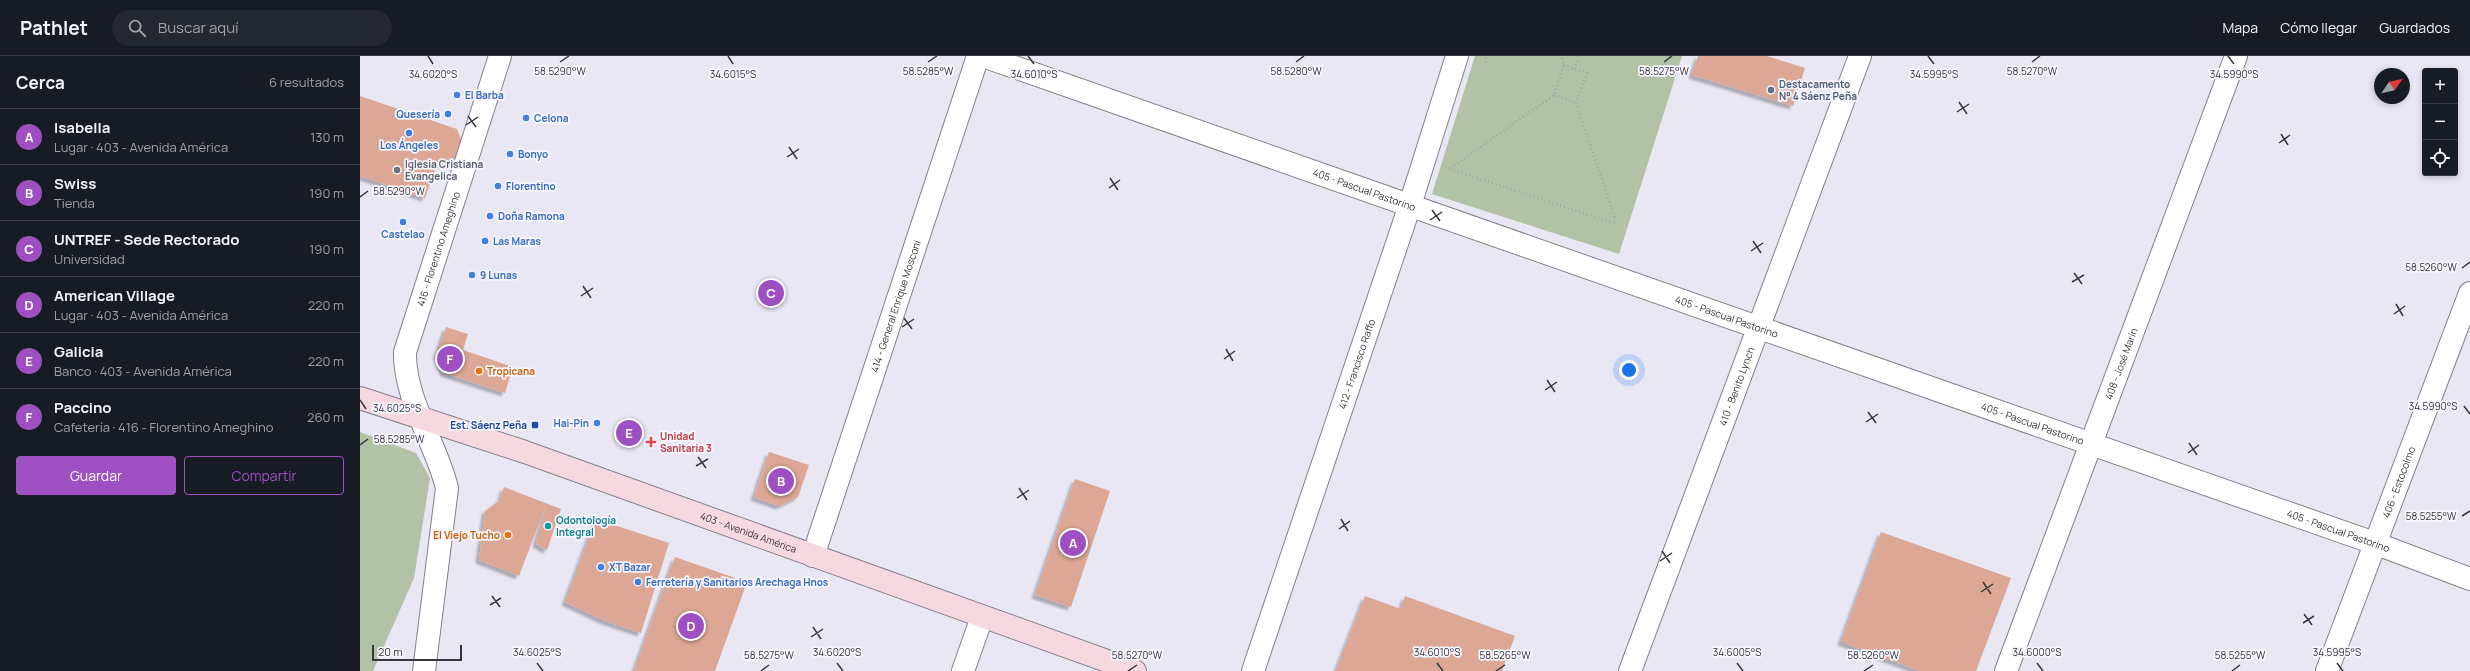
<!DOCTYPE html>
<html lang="es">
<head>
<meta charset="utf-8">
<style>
	:root { --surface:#171b24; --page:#242831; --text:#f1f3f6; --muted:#9ea1a6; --line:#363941; --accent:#9e50c2 }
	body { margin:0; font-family:Manrope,sans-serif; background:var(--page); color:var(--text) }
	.controls { position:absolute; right:12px; top:12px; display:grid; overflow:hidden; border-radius:4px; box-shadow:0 2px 6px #0003 }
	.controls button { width:36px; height:36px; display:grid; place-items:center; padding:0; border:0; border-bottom:1px solid var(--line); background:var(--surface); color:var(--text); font:20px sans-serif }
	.compass { position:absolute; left:2014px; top:12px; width:36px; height:36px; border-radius:50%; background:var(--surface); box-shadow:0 2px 6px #0003; rotate:56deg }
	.scale { position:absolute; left:12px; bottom:10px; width:90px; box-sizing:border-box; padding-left:4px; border:2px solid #37363c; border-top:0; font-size:11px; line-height:14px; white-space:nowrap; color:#37363c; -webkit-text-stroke:3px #f7f5fe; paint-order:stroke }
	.you { position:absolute; left:1269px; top:314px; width:14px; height:14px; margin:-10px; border:3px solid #fff; border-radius:50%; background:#1a73e8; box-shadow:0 0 0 6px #1a73e833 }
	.badge { display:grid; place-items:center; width:26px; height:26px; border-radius:50%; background:var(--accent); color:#fff; font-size:13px; font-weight:700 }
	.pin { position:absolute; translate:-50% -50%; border:2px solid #fff; box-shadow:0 1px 4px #0006 }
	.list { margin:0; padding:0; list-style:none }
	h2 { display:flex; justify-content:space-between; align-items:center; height:52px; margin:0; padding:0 16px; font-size:17px }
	h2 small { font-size:13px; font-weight:400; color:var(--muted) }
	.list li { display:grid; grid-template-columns:26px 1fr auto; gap:12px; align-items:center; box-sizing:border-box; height:56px; padding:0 16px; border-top:1px solid var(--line) }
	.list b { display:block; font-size:15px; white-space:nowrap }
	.list p { margin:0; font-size:13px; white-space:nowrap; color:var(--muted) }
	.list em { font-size:13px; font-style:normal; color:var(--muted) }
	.actions { display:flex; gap:8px; padding:12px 16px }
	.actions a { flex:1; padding:9px 0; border:1px solid var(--accent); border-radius:4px; text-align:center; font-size:14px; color:var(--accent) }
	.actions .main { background:var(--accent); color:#fff }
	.icon { flex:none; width:22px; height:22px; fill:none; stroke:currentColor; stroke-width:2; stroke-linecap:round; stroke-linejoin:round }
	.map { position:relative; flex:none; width:2110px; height:615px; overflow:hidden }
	header { display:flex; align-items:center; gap:24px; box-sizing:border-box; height:56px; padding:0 20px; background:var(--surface); border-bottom:1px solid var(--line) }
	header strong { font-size:19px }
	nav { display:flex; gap:22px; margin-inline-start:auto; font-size:14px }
	.search { width:280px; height:36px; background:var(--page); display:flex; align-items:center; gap:10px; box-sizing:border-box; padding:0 14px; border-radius:22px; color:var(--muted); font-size:15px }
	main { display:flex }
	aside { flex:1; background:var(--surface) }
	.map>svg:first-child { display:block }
	.green { fill:#b2c2a4 }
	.building { fill:#dca794; filter:url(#shadow) }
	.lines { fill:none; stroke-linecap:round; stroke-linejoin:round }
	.minor-casing { stroke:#82808d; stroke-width:24 }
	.secondary-casing { stroke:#82808d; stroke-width:24 }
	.path { stroke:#a4a2ac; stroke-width:2.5; stroke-dasharray:1 3; stroke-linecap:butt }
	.minor { stroke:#fff; stroke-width:22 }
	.secondary { stroke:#f6d8e1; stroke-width:22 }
	.ticks { fill:none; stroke:#37363c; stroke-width:1.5 }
	.service-dot { fill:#5c6f8a; stroke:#f7f5fe; stroke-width:1.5 }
	.shop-dot { fill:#3f7fe0; stroke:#f7f5fe; stroke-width:1.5 }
	.worship-dot { fill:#6b7280; stroke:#f7f5fe; stroke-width:1.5 }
	.food-dot { fill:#e8710a; stroke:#f7f5fe; stroke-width:1.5 }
	.transit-dot { fill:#1a4fb4; stroke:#f7f5fe; stroke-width:1.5 }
	.health-dot { fill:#e0444e; stroke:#f7f5fe; stroke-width:1.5 }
	.culture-dot { fill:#0f9aa8; stroke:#f7f5fe; stroke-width:1.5 }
	.labels { text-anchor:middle; stroke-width:3.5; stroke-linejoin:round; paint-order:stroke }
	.service-label { font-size:10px; font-weight:bold; fill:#4e5e75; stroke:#f7f5fe; text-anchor:start }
	.shop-label { font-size:10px; font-weight:bold; fill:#366cbe; stroke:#f7f5fe; text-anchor:start }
	.worship-label { font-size:10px; font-weight:bold; fill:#5b616d; stroke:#f7f5fe; text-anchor:start }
	.street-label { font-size:10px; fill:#37363c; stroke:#f7f5fe }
	.food-label { font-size:10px; font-weight:bold; fill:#c56008; stroke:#f7f5fe; text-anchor:start }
	.transit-label { font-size:10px; font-weight:bold; fill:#164399; stroke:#f7f5fe; text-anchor:end }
	.health-label { font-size:10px; font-weight:bold; fill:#be3a42; stroke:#f7f5fe; text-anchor:start }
	.culture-label { font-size:10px; font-weight:bold; fill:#0d838f; stroke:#f7f5fe; text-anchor:start }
	.ticks-label { font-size:10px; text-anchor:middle; fill:#37363c; stroke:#f7f5fe; stroke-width:3.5; stroke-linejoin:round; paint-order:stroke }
</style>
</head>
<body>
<header>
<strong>Pathlet</strong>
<div class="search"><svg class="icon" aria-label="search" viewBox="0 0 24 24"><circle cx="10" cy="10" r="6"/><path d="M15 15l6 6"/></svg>Buscar aquí</div>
<nav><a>Mapa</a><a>Cómo llegar</a><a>Guardados</a></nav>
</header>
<main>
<aside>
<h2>Cerca<small>6 resultados</small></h2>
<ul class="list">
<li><span class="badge">A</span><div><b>Isabella</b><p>Lugar · 403 - Avenida América</p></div><em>130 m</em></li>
<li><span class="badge">B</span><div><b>Swiss</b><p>Tienda</p></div><em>190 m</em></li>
<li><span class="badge">C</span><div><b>UNTREF - Sede Rectorado</b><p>Universidad</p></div><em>190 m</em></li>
<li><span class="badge">D</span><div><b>American Village</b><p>Lugar · 403 - Avenida América</p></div><em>220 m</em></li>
<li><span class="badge">E</span><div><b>Galicia</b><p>Banco · 403 - Avenida América</p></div><em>220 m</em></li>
<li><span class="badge">F</span><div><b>Paccino</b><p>Cafetería · 416 - Florentino Ameghino</p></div><em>260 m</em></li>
</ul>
<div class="actions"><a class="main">Guardar</a><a>Compartir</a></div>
</aside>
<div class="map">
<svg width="2110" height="615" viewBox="0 0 2110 615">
	<defs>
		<filter id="shadow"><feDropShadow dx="-3.5" dy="3.5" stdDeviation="1" flood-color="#0004"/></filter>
	</defs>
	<rect width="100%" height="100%" fill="#eae7f5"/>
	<g class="green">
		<path d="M1115,0H1322L1259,198L1072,138Z"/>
		<path d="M0,376L56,397L70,422L54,522L13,615H0Z"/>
	</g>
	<g class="building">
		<path d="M1338,0H1407L1445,12L1433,50L1332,19Z"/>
		<path d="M0,40L97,73L101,83L93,107L77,108L65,142L0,120Z"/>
		<path d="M86,271L108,278L103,294L153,311L145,337L84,317L77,299Z"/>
		<path d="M409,396L449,409L438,441L419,450L394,441Z"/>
		<path d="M715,423L750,435L711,551L675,539Z"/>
		<path d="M144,431L201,453L187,494L176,488L186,449L159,520L119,504L125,455L140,444Z"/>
		<path d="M236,463L309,487L281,577L245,565L205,546Z"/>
		<path d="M1521,476L1651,522L1616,615H1560L1481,586Z"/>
		<path d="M315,501L387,526L355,615H274Z"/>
		<path d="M1005,540L1041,553L1045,540L1155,580L1142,615H976Z"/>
	</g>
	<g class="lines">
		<g class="minor-casing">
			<g id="minor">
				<path id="s1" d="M623,0L2017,488L2110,523"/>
				<path id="s2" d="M453,500L618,0"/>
				<path id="s3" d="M64,615L87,432C76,387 44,343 45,296L140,0"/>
				<path d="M603,615L622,561"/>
				<path id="s4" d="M893,615L1050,149L1097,0"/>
				<path id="s5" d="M1270,615L1500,0"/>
				<path id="s6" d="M1646,615L1876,0"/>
				<path id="s7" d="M1967,615L2110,237"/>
			</g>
		</g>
		<g class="secondary-casing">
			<g id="secondary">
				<path id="s8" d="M0,342L165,396L775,615"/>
			</g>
		</g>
		<g class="path">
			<path d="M1125,6L1127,0"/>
			<path d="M1204,9L1227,17L1216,47L1257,168"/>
			<path d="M1214,13L1219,0"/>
			<path d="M1194,39L1216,47"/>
			<path d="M1091,112L1194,39L1204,9L1201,0"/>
			<path d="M1090,113L1256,168"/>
		</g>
		<use href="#minor" class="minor"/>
		<use href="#secondary" class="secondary"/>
	</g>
	<path class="ticks" d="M68,0L73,8M368,0L373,8M668,0L674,8M1568,0L1574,8M1868,0L1874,8M200,6L209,0M568,6L577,0M936,6L944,0M1304,6L1312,0M1672,6L1680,0M1599,46L1607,58M1597,56L1609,48M108,60L116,71M106,69L118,61M1921,78L1928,89M1919,87L1930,79M429,91L437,103M427,101L439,93M750,122L758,134M749,132L760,124M0,141L8,135M1072,154L1080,165M1070,164L1082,156M1393,185L1401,197M1391,195L1403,187M2102,212L2110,206M1714,217L1722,228M1712,226L1724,219M223,230L231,242M221,240L233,232M2036,248L2043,260M2034,258L2045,250M544,262L552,273M542,271L554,263M866,293L873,305M864,303L875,295M1187,324L1195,336M1185,334L1197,326M0,344L6,353M2104,350L2110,358M1508,356L1516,367M1506,366L1518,358M1829,387L1837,399M0,389L8,383M1828,397L1839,389M338,401L346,412M336,410L348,403M659,432L667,444M657,442L669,434M2102,460L2110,455M981,463L988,475M979,473L990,465M1302,495L1310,507M1300,505L1312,497M1623,526L1631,538M1621,536L1633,528M132,540L140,551M130,549L141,542M1944,558L1952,569M1943,567L1954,560M453,571L461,583M451,581L463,573M177,607L183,615M477,607L483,615M1077,607L1083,615M1377,607L1383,615M1677,607L1683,615M1977,607L1983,615M401,615L409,609M768,615L777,609M1136,615L1145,609M1504,615L1513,609M1872,615L1880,609"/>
	<circle class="service-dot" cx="1411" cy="34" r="4"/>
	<g class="shop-dot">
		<circle cx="97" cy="39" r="4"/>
		<circle cx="88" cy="58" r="4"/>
		<circle cx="166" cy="62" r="4"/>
		<circle cx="49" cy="77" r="4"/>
		<circle cx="150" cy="98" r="4"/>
		<circle cx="138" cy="130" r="4"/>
		<circle cx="130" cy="160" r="4"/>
		<circle cx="43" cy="166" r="4"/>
		<circle cx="125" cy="185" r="4"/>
		<circle cx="112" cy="219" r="4"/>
		<circle cx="237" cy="367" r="4"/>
		<circle cx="241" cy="511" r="4"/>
		<circle cx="278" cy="526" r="4"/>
	</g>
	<circle class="worship-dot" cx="37" cy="114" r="4"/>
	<g class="food-dot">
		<circle cx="119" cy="315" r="4"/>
		<circle cx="148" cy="479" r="4"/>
	</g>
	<rect class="transit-dot" x="171" y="365" width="8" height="8" rx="2"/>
	<path class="health-dot" d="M289 380h4v4h4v4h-4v4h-4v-4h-4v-4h4z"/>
	<circle class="culture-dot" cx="188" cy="470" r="4"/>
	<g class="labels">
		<g class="service-label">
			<text x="1419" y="32">Destacamento<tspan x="1419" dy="12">N° 4 Sáenz Peña</tspan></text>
		</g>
		<g class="shop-label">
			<text x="105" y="43">El Barba</text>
			<text x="80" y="62" text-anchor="end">Quesería</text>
			<text x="174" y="66">Celona</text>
			<text x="49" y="93" text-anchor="middle">Los Ángeles</text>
			<text x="158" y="102">Bonyo</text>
			<text x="146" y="134">Florentino</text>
			<text x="138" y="164">Doña Ramona</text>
			<text x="43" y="182" text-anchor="middle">Castelao</text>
			<text x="133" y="189">Las Maras</text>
			<text x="120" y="223">9 Lunas</text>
			<text x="229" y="371" text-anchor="end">Hai-Pin</text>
			<text x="249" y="515">XT Bazar</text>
			<text x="286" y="530">Ferretería y Sanitarios Arechaga Hnos</text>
		</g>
		<g class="worship-label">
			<text x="45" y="112">Iglesia Cristiana<tspan x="45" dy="12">Evangelica</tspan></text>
		</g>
		<g class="street-label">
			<text dy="4" stroke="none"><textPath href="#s1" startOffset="404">405 - Pascual Pastorino</textPath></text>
			<text dy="4" stroke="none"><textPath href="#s3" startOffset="436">416 - Florentino Ameghino</textPath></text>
			<text dy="4" stroke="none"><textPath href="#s2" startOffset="263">414 - General Enrique Mosconi</textPath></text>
			<text dy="4" stroke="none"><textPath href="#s1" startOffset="788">405 - Pascual Pastorino</textPath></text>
			<text dy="4" stroke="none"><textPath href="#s6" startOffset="328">408 - José Marín</textPath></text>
			<text dy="4" stroke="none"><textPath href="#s4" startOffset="324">412 - Francisco Raffo</textPath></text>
			<text dy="4" stroke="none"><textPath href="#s5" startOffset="304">410 - Benito Lynch</textPath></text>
			<text dy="4" stroke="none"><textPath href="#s1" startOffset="1112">405 - Pascual Pastorino</textPath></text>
			<text dy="4" stroke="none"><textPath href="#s7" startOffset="202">406 - Estocolmo</textPath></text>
			<text dy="4" stroke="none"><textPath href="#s1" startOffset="1436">405 - Pascual Pastorino</textPath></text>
			<text dy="4" stroke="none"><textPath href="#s8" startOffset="411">403 - Avenida América</textPath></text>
		</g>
		<g class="food-label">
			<text x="127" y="319">Tropicana</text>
			<text x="140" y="483" text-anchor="end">El Viejo Tucho</text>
		</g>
		<g class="transit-label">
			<text x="167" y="373">Est. Sáenz Peña</text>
		</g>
		<g class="health-label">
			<text x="300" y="384">Unidad<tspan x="300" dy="12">Sanitaria 3</tspan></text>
		</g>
		<g class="culture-label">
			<text x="196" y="468">Odontología<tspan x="196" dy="12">Integral</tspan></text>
		</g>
	</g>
	<g class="ticks-label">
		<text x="1304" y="19">58.5275°W</text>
		<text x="200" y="19">58.5290°W</text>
		<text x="568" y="19">58.5285°W</text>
		<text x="936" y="19">58.5280°W</text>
		<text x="1672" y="19">58.5270°W</text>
		<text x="73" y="22">34.6020°S</text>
		<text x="373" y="22">34.6015°S</text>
		<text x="674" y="22">34.6010°S</text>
		<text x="1574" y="22">34.5995°S</text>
		<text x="1874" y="22">34.5990°S</text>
		<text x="39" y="139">58.5290°W</text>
		<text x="2071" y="215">58.5260°W</text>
		<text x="2073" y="354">34.5990°S</text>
		<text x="37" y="356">34.6025°S</text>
		<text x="39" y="387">58.5285°W</text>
		<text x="2071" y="464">58.5255°W</text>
		<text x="177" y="600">34.6025°S</text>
		<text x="477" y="600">34.6020°S</text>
		<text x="1077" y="600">34.6010°S</text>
		<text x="1377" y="600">34.6005°S</text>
		<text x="1677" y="600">34.6000°S</text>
		<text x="1977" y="600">34.5995°S</text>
		<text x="409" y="603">58.5275°W</text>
		<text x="777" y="603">58.5270°W</text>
		<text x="1145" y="603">58.5265°W</text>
		<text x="1513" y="603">58.5260°W</text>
		<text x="1880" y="603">58.5255°W</text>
	</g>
</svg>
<div class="controls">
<button>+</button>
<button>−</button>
<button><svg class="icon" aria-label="locate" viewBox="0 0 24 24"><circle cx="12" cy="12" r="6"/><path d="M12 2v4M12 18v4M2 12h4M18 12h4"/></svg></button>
</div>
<svg class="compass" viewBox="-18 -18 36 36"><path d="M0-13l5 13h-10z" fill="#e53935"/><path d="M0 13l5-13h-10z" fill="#9ea1a6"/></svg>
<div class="scale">20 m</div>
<div class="you"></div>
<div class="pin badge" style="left:713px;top:487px">A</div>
<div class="pin badge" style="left:421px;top:425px">B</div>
<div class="pin badge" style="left:411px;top:237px">C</div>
<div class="pin badge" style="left:331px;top:570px">D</div>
<div class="pin badge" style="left:269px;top:377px">E</div>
<div class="pin badge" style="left:90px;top:303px">F</div>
</div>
</main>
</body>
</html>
